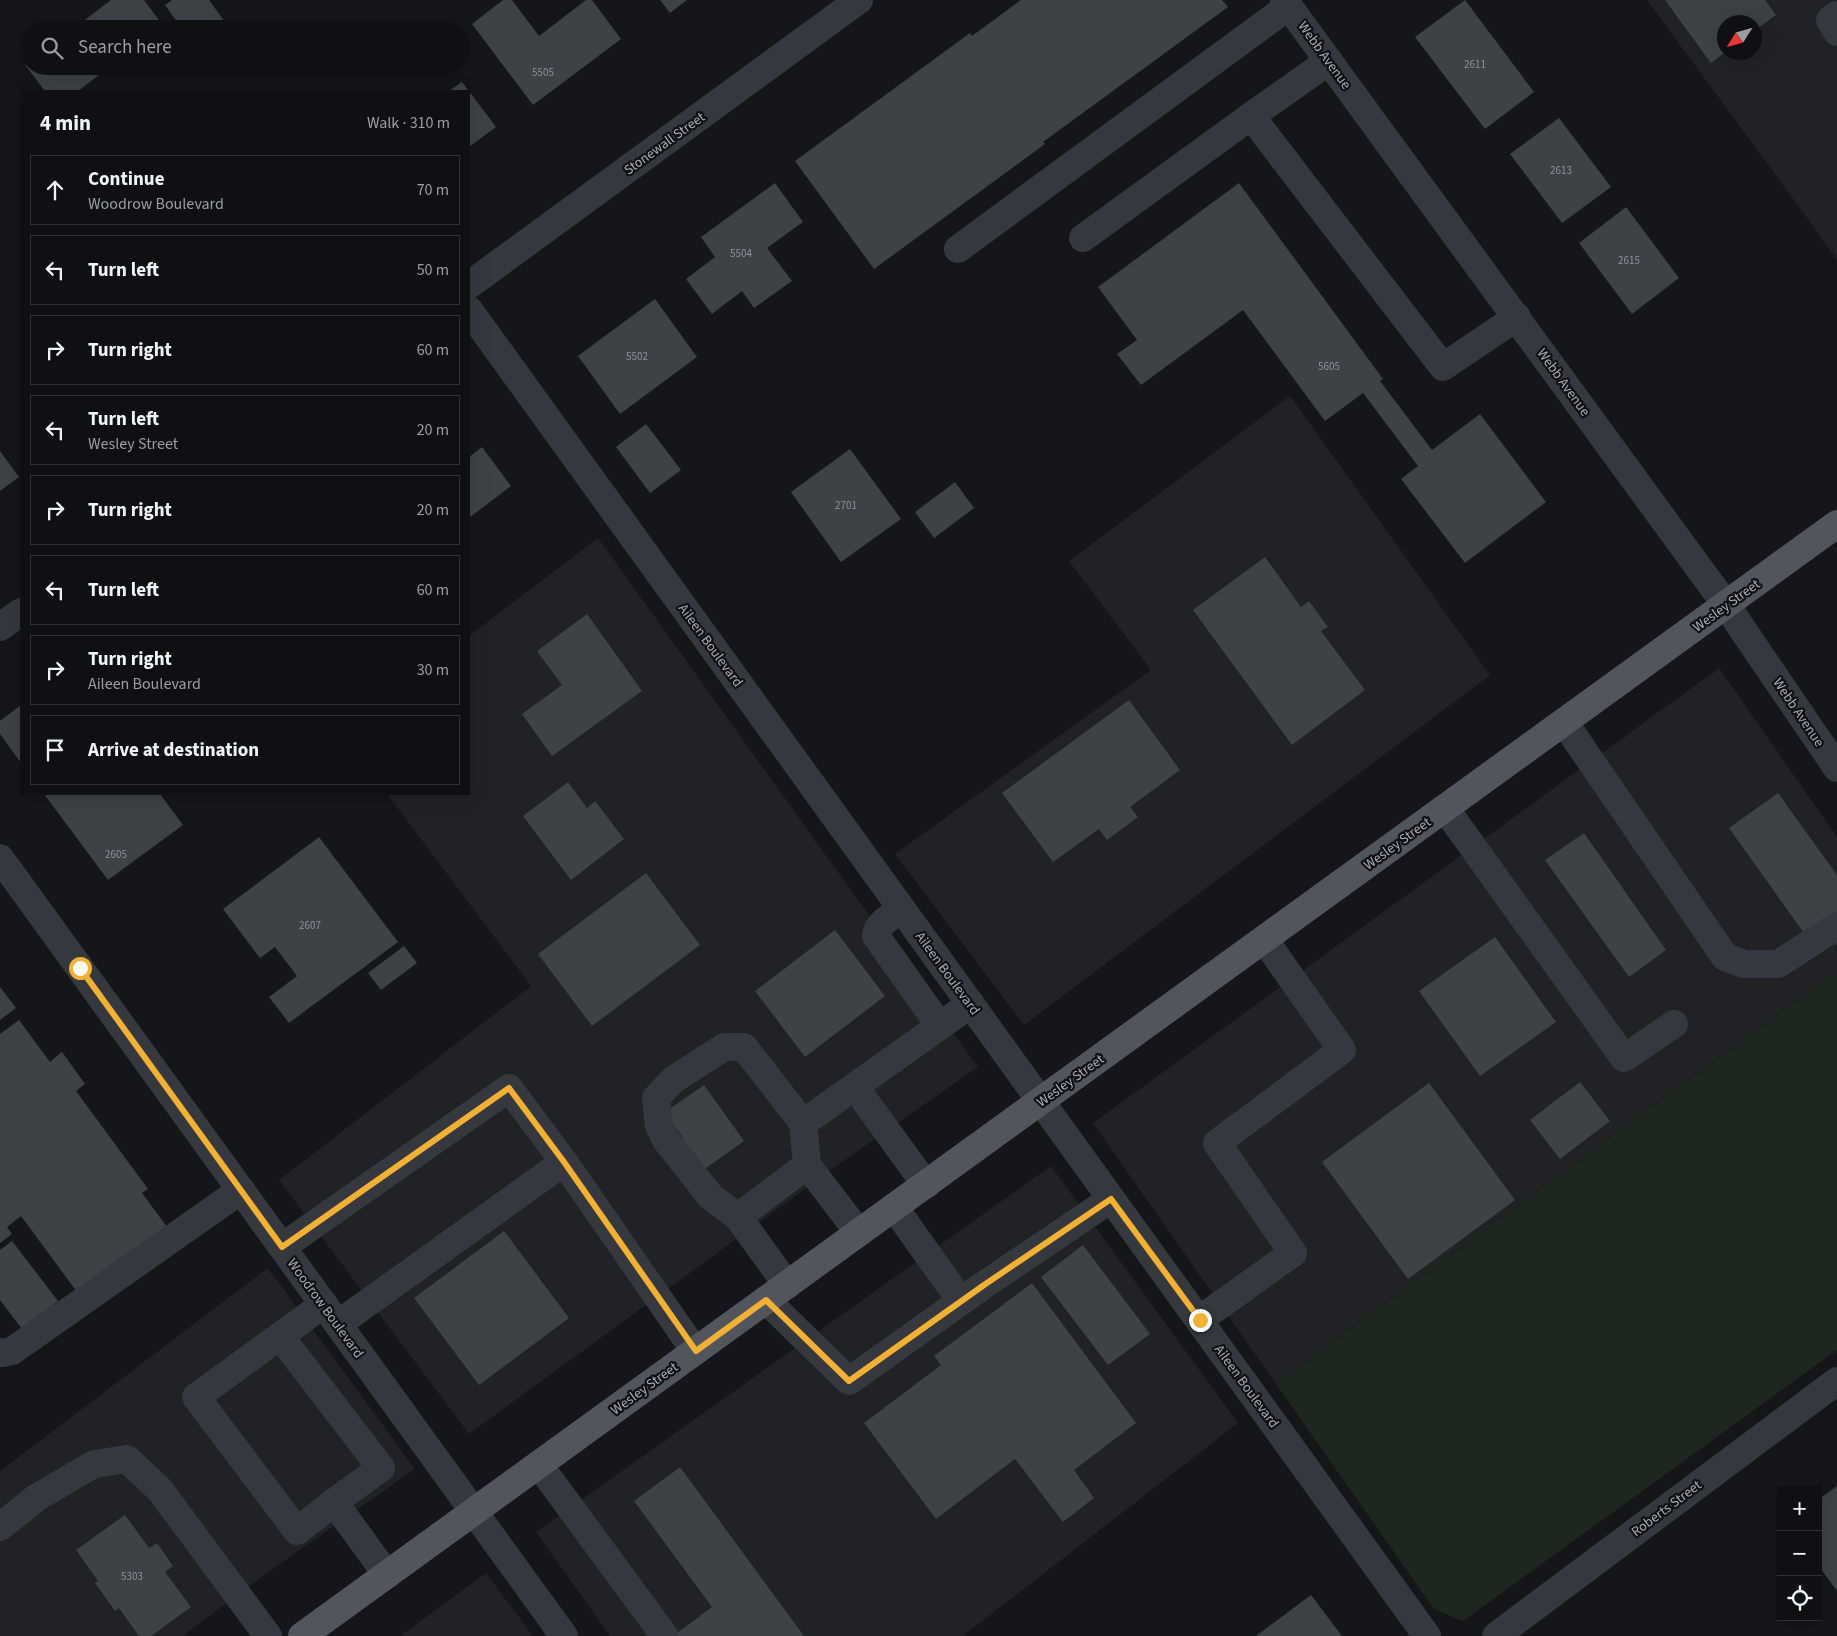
<!DOCTYPE html>
<html lang="en">
<head>
<meta charset="utf-8">
<style>
	:root { --surface:#101012; --page:#1e1e20; --text:#f1f3f6; --muted:#9c9d9f; --line:#303032 }
	body { margin:0; font-family:"Source Sans 3",sans-serif; background:var(--page); color:var(--text) }
	.controls { position:absolute; right:15px; bottom:15px; display:grid; overflow:hidden; border-radius:0px; box-shadow:0 5px 20px #0002 }
	.controls button { width:45px; height:45px; display:grid; place-items:center; padding:0; border:0; border-bottom:1px solid var(--line); background:var(--surface); color:var(--text); font:25px sans-serif }
	.compass { position:absolute; left:1717px; top:15px; width:45px; height:45px; border-radius:50%; background:var(--surface); box-shadow:0 5px 20px #0002; rotate:233deg }
	.stop { position:absolute; width:15px; height:15px; margin:-11px; border:4px solid #f2b134; border-radius:50%; background:#fff }
	.stop.end { background:#f2b134; border-color:#fff; box-shadow:0 1px 5px #0008 }
	.list { margin:0; padding:0; list-style:none }
	h2 { display:flex; justify-content:space-between; align-items:center; height:65px; margin:0; padding:0 20px; font-size:21px }
	h2 small { font-size:16px; font-weight:400; color:var(--muted) }
	.list li { display:grid; grid-template-columns:32px 1fr auto; gap:15px; align-items:center; box-sizing:border-box; height:70px; margin:0 10px 10px; padding:0 10px; border:1px solid var(--line); border-radius:0px }
	.list b { display:block; font-size:19px; white-space:nowrap }
	.list p { margin:0; font-size:16px; white-space:nowrap; color:var(--muted) }
	.list em { font-size:16px; font-style:normal; color:var(--muted) }
	.icon { flex:none; width:28px; height:28px; fill:none; stroke:currentColor; stroke-width:2; stroke-linecap:round; stroke-linejoin:round }
	.map { position:relative; flex:none; width:1837px; height:1636px; overflow:hidden }
	.search { position:absolute; background:var(--surface); box-shadow:0 5px 20px #0002; left:20px; top:20px; width:450px; height:55px; display:flex; align-items:center; gap:12px; box-sizing:border-box; padding:0 18px; border-radius:28px; color:var(--muted); font-size:19px }
	.panel { position:absolute; background:var(--surface); box-shadow:0 5px 20px #0002; left:20px; top:90px; width:450px; height:705px; border-radius:0px }
	.map>svg:first-child { display:block }
	.built { fill:#222225; fill-rule:evenodd }
	.green { fill:#1e261f }
	.building { fill:#404145 }
	.lines { fill:none; stroke-linecap:round; stroke-linejoin:round }
	.minor { stroke:#37383d; stroke-width:28 }
	.major { stroke:#53555c; stroke-width:28 }
	.route { stroke:#f2b134; stroke-width:6 }
	.labels { text-anchor:middle; stroke-width:4.5; stroke-linejoin:round; paint-order:stroke }
	.number-label { font-size:11px; fill:#8e929b }
	.street-label { font-size:14px; fill:#a8adb8; stroke:#111113 }
</style>
</head>
<body>
<div class="map">
<svg width="1837" height="1636" viewBox="0 0 1837 1636">
	<rect width="100%" height="100%" fill="#161618"/>
	<g class="built">
		<path d="M1647,0H1837V260L1805,215ZM1724,22H1754V52H1724Z"/>
		<path d="M1290,396L1490,675L1024,1025L895,854L1151,670L1069,561Z"/>
		<path d="M598,538L978,1067L842,1162L469,1434L279,1180L531,986L387,794H469V636Z"/>
		<path d="M1719,668L1837,837V971L1276,1384L1093,1123Z"/>
		<path d="M1051,1166L1238,1423L963,1636H610L536,1532Z"/>
		<path d="M268,1268L415,1469L281,1563L182,1636H0V1471Z"/>
		<path d="M486,1573L533,1636H400Z"/>
	</g>
	<path class="green" d="M1837,971V1350L1463,1621L1434,1609L1276,1384Z"/>
	<g class="building">
		<path d="M111,0H144L164,27L161,29H73Z"/>
		<path d="M172,0H209L230,29H182L165,5Z"/>
		<path d="M503,0H512L539,36L586,0H592L621,39L533,105L472,24Z"/>
		<path d="M660,0H687L670,13Z"/>
		<path d="M1021,0H1222L1228,7L1043,142L1045,144L874,269L795,161L970,33L972,36Z"/>
		<path d="M1465,0L1534,92L1485,129L1415,37Z"/>
		<path d="M1665,0H1765L1776,15L1754,31V22H1724V53L1711,63Z"/>
		<path d="M29,62V66H111L78,91H45L25,65Z"/>
		<path d="M462,82L496,127L469,147V91H449Z"/>
		<path d="M1559,118L1611,187L1562,223L1510,154Z"/>
		<path d="M775,183L803,222L767,248L792,281L754,308L742,291L712,314L686,279L715,257L701,237Z"/>
		<path d="M1239,183L1383,379L1380,381L1432,450L1480,414L1546,502L1465,563L1401,479L1418,466L1363,393L1325,421L1243,310L1141,385L1117,354L1137,340L1098,287Z"/>
		<path d="M1626,207L1679,278L1632,314L1579,243Z"/>
		<path d="M655,299L697,357L620,414L578,356Z"/>
		<path d="M646,424L681,470L650,493L616,447Z"/>
		<path d="M482,447L511,486L469,518V457Z"/>
		<path d="M850,449L901,519L841,562L791,492Z"/>
		<path d="M0,451L19,477L0,491Z"/>
		<path d="M955,482L974,508L934,538L915,512Z"/>
		<path d="M1265,557L1301,607L1309,601L1328,627L1321,631L1365,690L1292,745L1193,610Z"/>
		<path d="M587,614L642,691L552,756L522,714L562,685L537,651Z"/>
		<path d="M1129,700L1180,770L1130,807L1138,817L1107,840L1099,829L1053,862L1002,793Z"/>
		<path d="M21,705V763L0,734V721Z"/>
		<path d="M568,782L587,808L595,801L624,839L571,880L523,816Z"/>
		<path d="M1778,793L1837,875V913L1806,936L1729,828Z"/>
		<path d="M44,794H160L183,825L108,880Z"/>
		<path d="M1584,833L1666,950L1629,977L1545,860Z"/>
		<path d="M319,837L398,942L289,1023L269,997L297,976L275,947L260,958L223,909Z"/>
		<path d="M646,873L700,945L592,1026L538,954Z"/>
		<path d="M835,930L885,996L805,1057L755,991Z"/>
		<path d="M1495,937L1556,1022L1480,1076L1419,991Z"/>
		<path d="M404,946L417,963L381,990L368,973Z"/>
		<path d="M0,987L16,1008L0,1020Z"/>
		<path d="M19,1020L50,1062L62,1052L85,1084L76,1091L148,1189L142,1193L170,1231L80,1296L21,1216L7,1227L12,1234L0,1243V1034Z"/>
		<path d="M1580,1082L1610,1121L1560,1159L1530,1120Z"/>
		<path d="M1429,1083L1515,1200L1408,1279L1322,1162Z"/>
		<path d="M704,1085L744,1141L699,1173L678,1142L683,1138L665,1112Z"/>
		<path d="M504,1231L569,1318L479,1385L414,1298Z"/>
		<path d="M12,1241L58,1301L22,1329L0,1300V1250Z"/>
		<path d="M1083,1245L1150,1334L1108,1365L1041,1277Z"/>
		<path d="M1032,1283L1136,1423L1074,1470L1094,1498L1063,1522L1015,1459L936,1519L864,1423L941,1365L934,1356Z"/>
		<path d="M680,1467L804,1636H673L712,1607L634,1501Z"/>
		<path d="M1837,1486V1591L1818,1565V1500Z"/>
		<path d="M125,1515L149,1548L157,1543L173,1566L165,1572L191,1607L151,1636H139L119,1608L115,1611L95,1583L98,1581L76,1550Z"/>
		<path d="M1311,1595L1342,1636H1256Z"/>
	</g>
	<g class="lines">
		<g class="minor">
			<path d="M1284,0L1726,605L1837,768"/>
			<path d="M1837,15L1830,20L1837,32"/>
			<path d="M1329,61L1251,116L1443,367L1517,317"/>
			<path d="M1083,238L1251,116"/>
			<path d="M958,249L1289,6"/>
			<path d="M469,285L859,0"/>
			<path d="M469,310L1427,1636"/>
			<path d="M0,627L21,612"/>
			<path d="M1564,722L1725,957L1744,964H1778L1837,926"/>
			<path d="M1445,808L1624,1058L1674,1024"/>
			<path d="M0,858L564,1636"/>
			<path d="M902,909C892,916 877,923 876,936L940,1026"/>
			<path d="M855,1087L926,1185"/>
			<path d="M803,1123L971,1004"/>
			<path d="M894,1207L961,1301"/>
			<path d="M738,1217L807,1165"/>
			<path d="M282,1247L509,1088L564,1162L695,1351"/>
			<path d="M787,1285L738,1217L711,1197L666,1140L659,1126L656,1098L673,1080L724,1047H744L803,1123L807,1165L859,1233"/>
			<path d="M766,1300L849,1381L984,1285L1111,1199"/>
			<path d="M1199,1320L1293,1253L1217,1143L1342,1050L1264,939"/>
			<path d="M338,1324L564,1162"/>
			<path d="M280,1336L324,1304"/>
			<path d="M0,1352L2,1353L12,1351L241,1190"/>
			<path d="M539,1465L664,1635L662,1636"/>
			<path d="M334,1502L381,1468L280,1336L196,1397L297,1531L334,1502L387,1575"/>
			<path d="M0,1527L36,1498L94,1464L127,1459L160,1490L268,1636"/>
			<path d="M1496,1636L1837,1381"/>
		</g>
		<path class="major" d="M302,1636L1837,524"/>
	</g>
	<g class="lines">
		<path class="route" d="M80,968L282,1247L509,1088L564,1162L696,1351L766,1300L849,1381L984,1285L1111,1199L1200,1320"/>
	</g>
	<g class="labels">
		<g class="number-label">
			<text x="1475" y="68">2611</text>
			<text x="543" y="76">5505</text>
			<text x="1561" y="174">2613</text>
			<text x="741" y="257">5504</text>
			<text x="1629" y="264">2615</text>
			<text x="637" y="360">5502</text>
			<text x="1329" y="370">5605</text>
			<text x="846" y="509">2701</text>
			<text x="116" y="858">2605</text>
			<text x="310" y="929">2607</text>
			<text x="132" y="1580">5303</text>
		</g>
		<g class="street-label">
			<text transform="translate(1325 55) rotate(54)" y="5">Webb Avenue</text>
			<text transform="translate(664 143) rotate(-36)" y="5">Stonewall Street</text>
			<text transform="translate(1564 382) rotate(54)" y="5">Webb Avenue</text>
			<text transform="translate(1726 605) rotate(-36)" y="5">Wesley Street</text>
			<text transform="translate(711 645) rotate(54)" y="5">Aileen Boulevard</text>
			<text transform="translate(1799 712) rotate(56)" y="5">Webb Avenue</text>
			<text transform="translate(1397 843) rotate(-36)" y="5">Wesley Street</text>
			<text transform="translate(948 973) rotate(54)" y="5">Aileen Boulevard</text>
			<text transform="translate(1070 1080) rotate(-36)" y="5">Wesley Street</text>
			<text transform="translate(326 1308) rotate(54)" y="5">Woodrow Boulevard</text>
			<text transform="translate(1247 1386) rotate(54)" y="5">Aileen Boulevard</text>
			<text transform="translate(644 1388) rotate(-36)" y="5">Wesley Street</text>
			<text transform="translate(1666 1508) rotate(-37)" y="5">Roberts Street</text>
		</g>
	</g>
</svg>
<div class="controls">
<button>+</button>
<button>−</button>
<button><svg class="icon" aria-label="locate" viewBox="0 0 24 24"><circle cx="12" cy="12" r="6"/><path d="M12 2v4M12 18v4M2 12h4M18 12h4"/></svg></button>
</div>
<svg class="compass" viewBox="-18 -18 36 36"><path d="M0-13l5 13h-10z" fill="#e53935"/><path d="M0 13l5-13h-10z" fill="#9c9d9f"/></svg>
<div class="stop" style="left:80px;top:968px"></div>
<div class="stop end" style="left:1200px;top:1320px"></div>
<div class="search"><svg class="icon" aria-label="search" viewBox="0 0 24 24"><circle cx="10" cy="10" r="6"/><path d="M15 15l6 6"/></svg>Search here</div>
<section class="panel">
<h2>4 min<small>Walk · 310 m</small></h2>
<ul class="list">
<li><svg class="icon" aria-label="ahead" viewBox="0 0 24 24"><path d="M12 20V5M6 11l6-6 6 6"/></svg><div><b>Continue</b><p>Woodrow Boulevard</p></div><em>70 m</em></li>
<li><svg class="icon" aria-label="left" viewBox="0 0 24 24"><path d="M17 20v-9H6M10 6l-5 5 5 5"/></svg><div><b>Turn left</b></div><em>50 m</em></li>
<li><svg class="icon" aria-label="right" viewBox="0 0 24 24"><path d="M7 20v-9h11M14 6l5 5-5 5"/></svg><div><b>Turn right</b></div><em>60 m</em></li>
<li><svg class="icon" aria-label="left" viewBox="0 0 24 24"><path d="M17 20v-9H6M10 6l-5 5 5 5"/></svg><div><b>Turn left</b><p>Wesley Street</p></div><em>20 m</em></li>
<li><svg class="icon" aria-label="right" viewBox="0 0 24 24"><path d="M7 20v-9h11M14 6l5 5-5 5"/></svg><div><b>Turn right</b></div><em>20 m</em></li>
<li><svg class="icon" aria-label="left" viewBox="0 0 24 24"><path d="M17 20v-9H6M10 6l-5 5 5 5"/></svg><div><b>Turn left</b></div><em>60 m</em></li>
<li><svg class="icon" aria-label="right" viewBox="0 0 24 24"><path d="M7 20v-9h11M14 6l5 5-5 5"/></svg><div><b>Turn right</b><p>Aileen Boulevard</p></div><em>30 m</em></li>
<li><svg class="icon" aria-label="arrive" viewBox="0 0 24 24"><path d="M6 21V4h12l-3 4 3 4H6"/></svg><div><b>Arrive at destination</b></div></li>
</ul>
</section>
</div>
</body>
</html>
